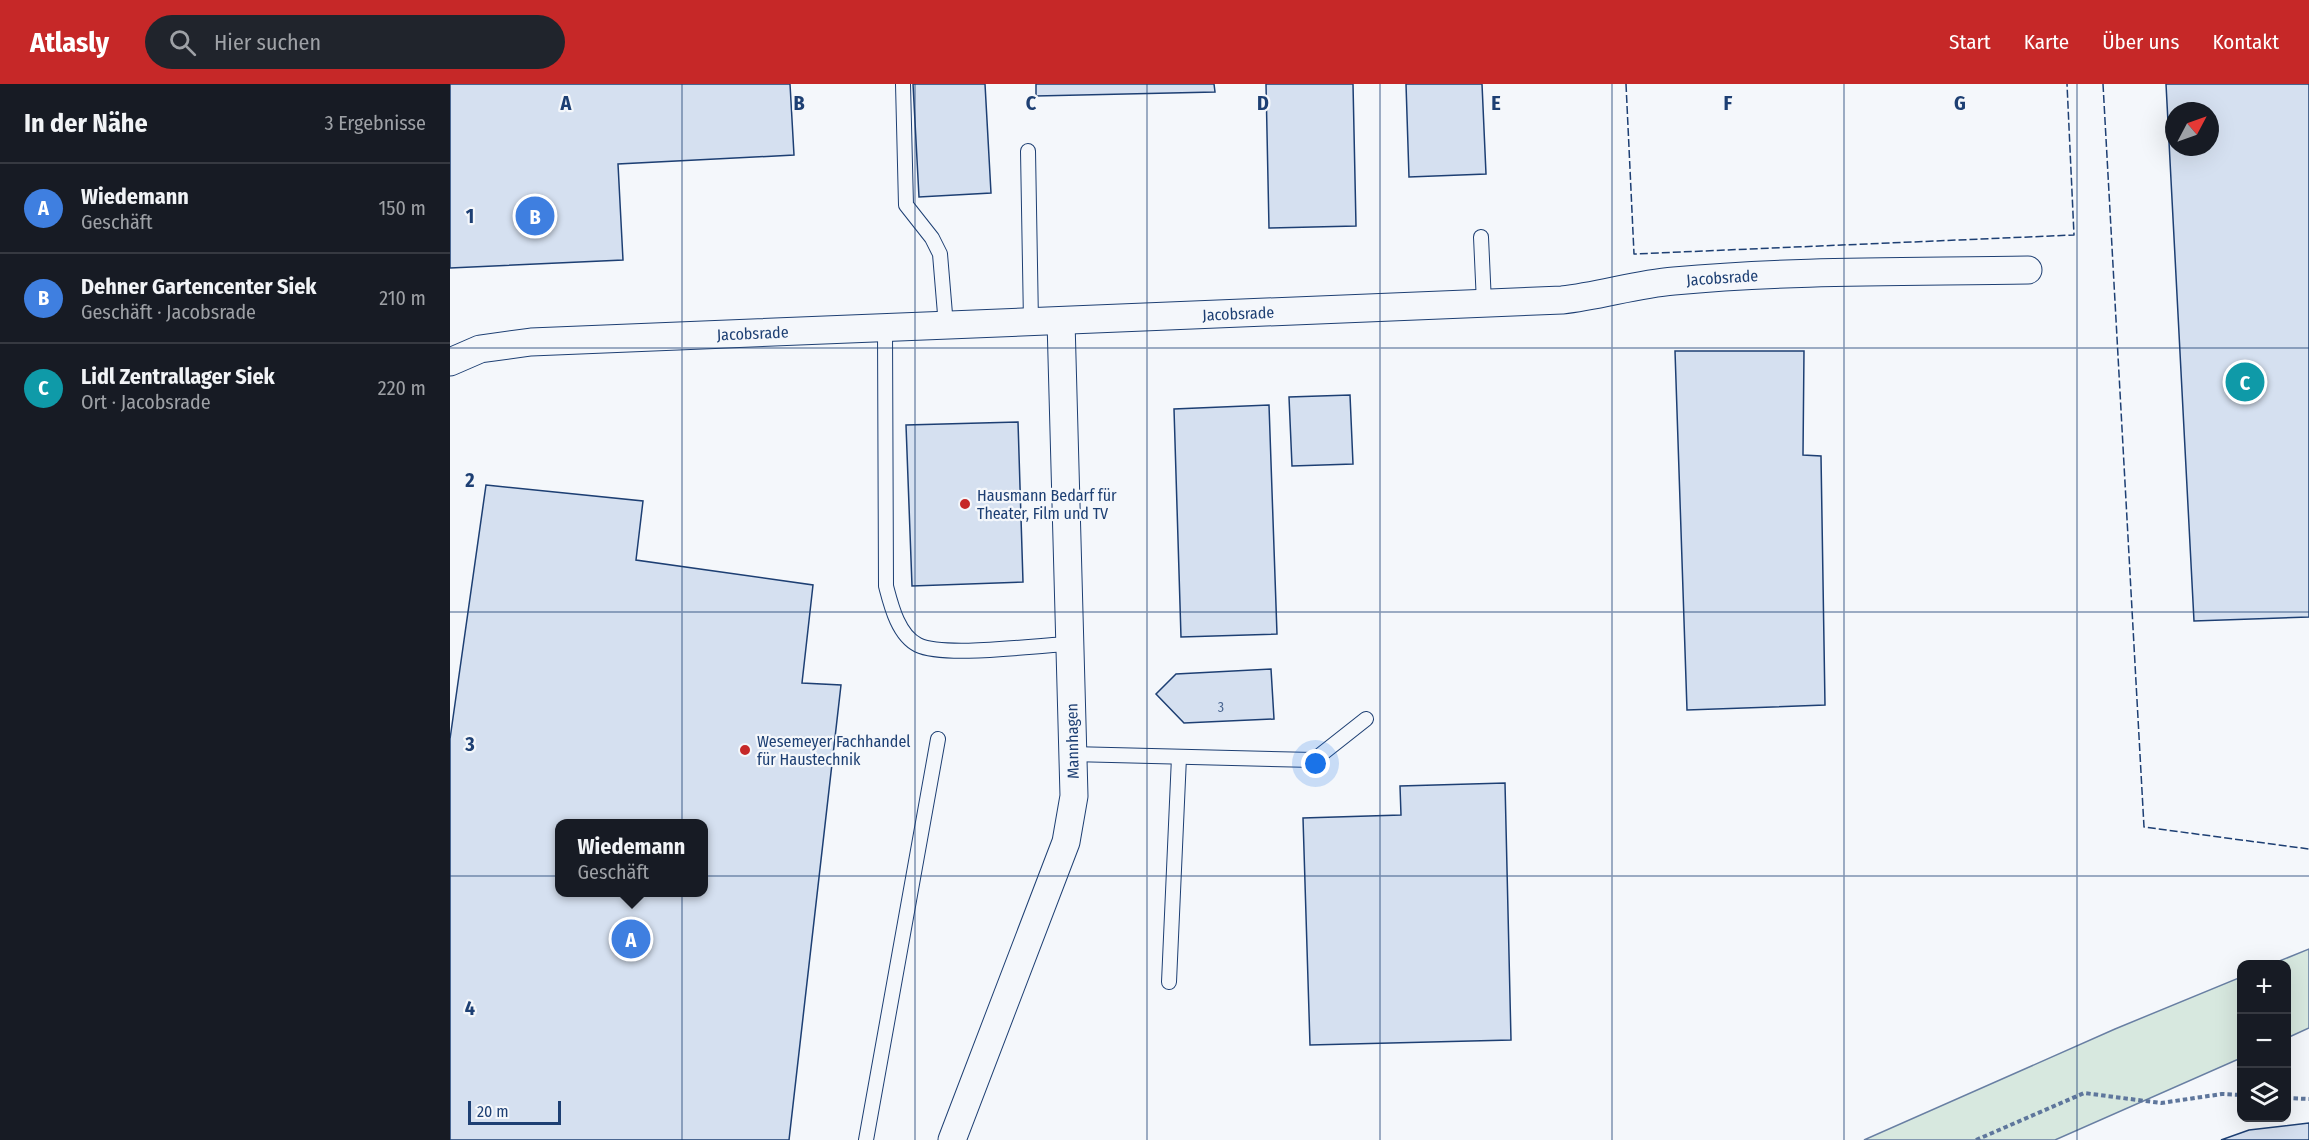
<!DOCTYPE html>
<html lang="de">
<head>
<meta charset="utf-8">
<style>
	:root { --surface:#171b24; --page:#20242c; --text:#f1f3f6; --muted:#9ea1a6; --line:#363941; --accent:#c62828 }
	body { margin:0; font-family:"Fira Sans Condensed",sans-serif; background:var(--page); color:var(--text) }
	.controls { position:absolute; right:18px; bottom:18px; display:grid; overflow:hidden; border-radius:12px; box-shadow:0 6px 24px #0002 }
	.controls button { width:54px; height:54px; display:grid; place-items:center; padding:0; border:0; border-bottom:2px solid var(--line); background:var(--surface); color:var(--text); font:30px sans-serif }
	.compass { position:absolute; left:1715px; top:18px; width:54px; height:54px; border-radius:50%; background:var(--surface); box-shadow:0 6px 24px #0002; rotate:49deg }
	.scale { position:absolute; left:18px; bottom:15px; width:93px; box-sizing:border-box; padding-left:6px; border:3px solid #1d3f73; border-top:0; font-size:16px; line-height:21px; white-space:nowrap; color:#1d3f73; -webkit-text-stroke:4px #f4f7fb; paint-order:stroke }
	.you { position:absolute; left:866px; top:680px; width:21px; height:21px; margin:-15px; border:4px solid #fff; border-radius:50%; background:#1a73e8; box-shadow:0 0 0 9px #1a73e833 }
	.badge { display:grid; place-items:center; width:39px; height:39px; border-radius:50%; background:var(--accent); color:#fff; font-size:20px; font-weight:700 }
	.pin { position:absolute; translate:-50% -50%; border:3px solid #fff; box-shadow:0 2px 6px #0006 }
	.popup { position:absolute; left:105px; top:735px; width:153px; height:78px; box-sizing:border-box; display:grid; place-content:center; border-radius:12px; background:var(--surface); filter:drop-shadow(0 2px 4px #0005); font-size:20px; white-space:nowrap; color:var(--muted) }
	.popup b { font-size:22px; color:var(--text) }
	.popup::after { content:''; position:absolute; left:50%; top:100%; margin-left:-12px; border:12px solid transparent; border-top-color:var(--surface) }
	.list { margin:0; padding:0; list-style:none }
	h2 { display:flex; justify-content:space-between; align-items:center; height:78px; margin:0; padding:0 24px; font-size:26px }
	h2 small { font-size:20px; font-weight:400; color:var(--muted) }
	.list li { display:grid; grid-template-columns:39px 1fr auto; gap:18px; align-items:center; box-sizing:border-box; height:90px; padding:0 24px; border-top:2px solid var(--line) }
	.list b { display:block; font-size:22px; white-space:nowrap }
	.list p { margin:0; font-size:20px; white-space:nowrap; color:var(--muted) }
	.list em { font-size:20px; font-style:normal; color:var(--muted) }
	.icon { flex:none; width:33px; height:33px; fill:none; stroke:currentColor; stroke-width:2; stroke-linecap:round; stroke-linejoin:round }
	.map { position:relative; flex:none; width:1859px; height:1056px; overflow:hidden }
	header { display:flex; align-items:center; gap:36px; box-sizing:border-box; height:84px; padding:0 30px; background:var(--accent); color:#fff }
	header strong { font-size:28px }
	nav { display:flex; gap:33px; margin-inline-start:auto; font-size:21px }
	.search { width:420px; height:54px; background:var(--page); display:flex; align-items:center; gap:15px; box-sizing:border-box; padding:0 21px; border-radius:33px; color:var(--muted); font-size:22px }
	main { display:flex }
	aside { flex:1; background:var(--surface) }
	.map>svg:first-child { display:block }
	.green { fill:#d7e8df; stroke:#687fa3; stroke-width:1.5 }
	.building { fill:#d5e0f0; stroke:#1d3f73; stroke-width:1.5; fill-rule:evenodd }
	.lines { fill:none; stroke-linecap:round; stroke-linejoin:round }
	.lane-casing { stroke:#1d3f73; stroke-width:16 }
	.street-casing { stroke:#1d3f73; stroke-width:29 }
	.path { stroke:#5e769c; stroke-width:4; stroke-dasharray:4.5 3; stroke-linecap:butt }
	.lane { stroke:#f4f7fb; stroke-width:14 }
	.street { stroke:#f4f7fb; stroke-width:27 }
	.fence { stroke:#1d3f73; stroke-width:1.5; stroke-dasharray:8 3; stroke-linecap:butt }
	.grid { fill:none; stroke:#1d3f73; stroke-width:1.5; stroke-opacity:0.55 }
	.poi-dot { fill:#c62828; stroke:#f4f7fb; stroke-width:2 }
	.labels { text-anchor:middle; stroke-width:4.5; stroke-linejoin:round; paint-order:stroke }
	.number-label { font-size:14px; fill:#4b6792 }
	.street-label { font-size:16px; fill:#1d3f73; stroke:#f4f7fb }
	.poi-label { font-size:16px; fill:#1d3f73; stroke:#f4f7fb; text-anchor:start }
	.grid-label { font-size:20px; text-anchor:middle; font-weight:bold; fill:#1d3f73; stroke:#f4f7fb; stroke-width:4.5; stroke-linejoin:round; paint-order:stroke }
</style>
</head>
<body>
<header>
<strong>Atlasly</strong>
<div class="search"><svg class="icon" aria-label="search" viewBox="0 0 24 24"><circle cx="10" cy="10" r="6"/><path d="M15 15l6 6"/></svg>Hier suchen</div>
<nav><a>Start</a><a>Karte</a><a>Über uns</a><a>Kontakt</a></nav>
</header>
<main>
<aside>
<h2>In der Nähe<small>3 Ergebnisse</small></h2>
<ul class="list">
<li><span class="badge" style="background:#3f7fe0">A</span><div><b>Wiedemann</b><p>Geschäft</p></div><em>150 m</em></li>
<li><span class="badge" style="background:#3f7fe0">B</span><div><b>Dehner Gartencenter Siek</b><p>Geschäft · Jacobsrade</p></div><em>210 m</em></li>
<li><span class="badge" style="background:#0f9aa8">C</span><div><b>Lidl Zentrallager Siek</b><p>Ort · Jacobsrade</p></div><em>220 m</em></li>
</ul>
</aside>
<div class="map">
<svg width="1859" height="1056" viewBox="0 0 1859 1056">
	<rect width="100%" height="100%" fill="#f4f7fb"/>
	<g class="green">
		<path d="M1859,865V944L1837,954L1836,880H1822Z"/>
		<path d="M1791,893V974L1605,1056H1414L1665,945Z"/>
	</g>
	<g class="building">
		<path d="M0,0H340L344,71L168,80L173,176L0,184Z"/>
		<path d="M463,0H535L541,109L469,113Z"/>
		<path d="M586,0H764L765,8L586,12Z"/>
		<path d="M816,0H903L906,142L819,144Z"/>
		<path d="M956,0H1032L1036,90L959,93Z"/>
		<path d="M1716,0H1859V533L1744,537ZM1724,27H1760V63H1724Z"/>
		<path d="M1225,267H1354L1353,371L1371,372L1375,621L1237,626Z"/>
		<path d="M900,311L903,380L842,382L839,313Z"/>
		<path d="M819,321L827,550L731,553L724,325Z"/>
		<path d="M568,338L573,498L462,502L456,341Z"/>
		<path d="M36,401L193,417L186,476L363,501L352,599L391,601L339,1056H0V655ZM109,740H253V808H109Z"/>
		<path d="M821,585L824,635L734,639L706,610L726,590Z"/>
		<path d="M1055,699L1061,956L860,961L853,734L951,731L950,702Z"/>
		<path d="M1859,1039V1056H1771L1799,1046Z"/>
	</g>
	<g class="lines">
		<g class="lane-casing">
			<g id="lane">
				<path d="M453,0L456,121L482,154L490,170L496,242"/>
				<path d="M578,67L581,238"/>
				<path d="M1031,153L1034,219"/>
				<path d="M435,246L436,502C441,521 448,551 468,561C495,574 587,561 620,560"/>
				<path d="M621,670L864,676L916,635"/>
				<path d="M719,898L729,673"/>
				<path d="M416,1056L488,655"/>
			</g>
		</g>
		<g class="street-casing">
			<g id="street">
				<path id="s1" d="M0,278L30,265L81,258L1112,216C1150,212 1186,200 1224,197C1341,186 1460,188 1578,186"/>
				<path d="M502,1056L616,758L624,712L611,237"/>
			</g>
		</g>
		<g class="path">
			<path d="M1836,1014L1859,1015"/>
			<path d="M1526,1056L1634,1009L1711,1019L1772,1010L1792,1011"/>
		</g>
		<use href="#lane" class="lane"/>
		<use href="#street" class="street"/>
		<g class="fence">
			<path d="M1176,0L1184,170L1624,151L1617,0"/>
			<path d="M1653,0L1694,743L1859,765"/>
		</g>
	</g>
	<path class="grid" d="M232,0V1056M465,0V1056M697,0V1056M930,0V1056M1162,0V1056M1394,0V1056M1627,0V1056M0,264H1859M0,528H1859M0,792H1859"/>
	<g class="poi-dot">
		<circle cx="515" cy="420" r="6"/>
		<circle cx="295" cy="666" r="6"/>
	</g>
	<g class="labels">
		<g class="number-label">
			<text x="771" y="628">3</text>
		</g>
		<g class="street-label">
			<text dy="6" stroke="none"><textPath href="#s1" startOffset="1278">Jacobsrade</textPath></text>
			<text dy="6" stroke="none"><textPath href="#s1" startOffset="792">Jacobsrade</textPath></text>
			<text dy="6" stroke="none"><textPath href="#s1" startOffset="306">Jacobsrade</textPath></text>
			<text transform="translate(622 657) rotate(-91)" y="6">Mannhagen</text>
		</g>
		<g class="poi-label">
			<text x="527" y="417">Hausmann Bedarf für<tspan x="527" dy="18">Theater, Film und TV</tspan></text>
			<text x="307" y="663">Wesemeyer Fachhandel<tspan x="307" dy="18">für Haustechnik</tspan></text>
		</g>
	</g>
	<g class="grid-label">
		<text x="116" y="26">A</text>
		<text x="349" y="26">B</text>
		<text x="581" y="26">C</text>
		<text x="813" y="26">D</text>
		<text x="1046" y="26">E</text>
		<text x="1278" y="26">F</text>
		<text x="1510" y="26">G</text>
		<text x="20" y="139">1</text>
		<text x="20" y="403">2</text>
		<text x="20" y="667">3</text>
		<text x="20" y="931">4</text>
	</g>
</svg>
<div class="controls">
<button>+</button>
<button>−</button>
<button><svg class="icon" aria-label="layers" viewBox="0 0 24 24"><path d="M12 4l9 5-9 5-9-5zM3 14l9 5 9-5"/></svg></button>
</div>
<svg class="compass" viewBox="-18 -18 36 36"><path d="M0-13l5 13h-10z" fill="#e53935"/><path d="M0 13l5-13h-10z" fill="#9ea1a6"/></svg>
<div class="scale">20 m</div>
<div class="you"></div>
<div class="pin badge" style="left:181px;top:855px;background:#3f7fe0">A</div>
<div class="popup"><b>Wiedemann</b>Geschäft</div>
<div class="pin badge" style="left:85px;top:132px;background:#3f7fe0">B</div>
<div class="pin badge" style="left:1795px;top:298px;background:#0f9aa8">C</div>
</div>
</main>
</body>
</html>
